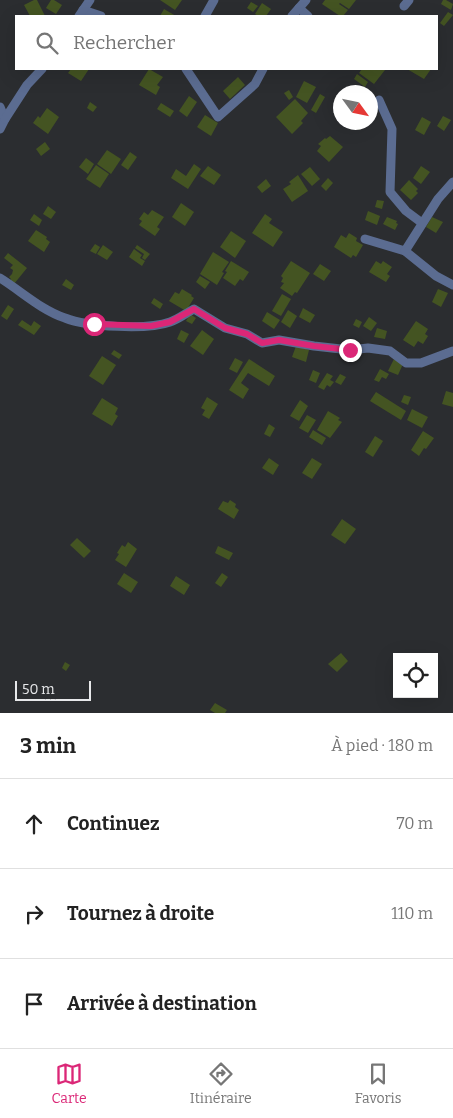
<!DOCTYPE html>
<html lang="fr">
<head>
<meta charset="utf-8">
<style>
	:root { --surface:#fff; --page:#f2f2f2; --text:#222; --muted:#767676; --line:#e0e0e0; --accent:#db2777 }
	body { margin:0; font-family:Bitter,serif; background:var(--page); color:var(--text) }
	.controls { position:absolute; right:15px; bottom:15px; display:grid; overflow:hidden; border-radius:0px; box-shadow:0 5px 20px #0002 }
	.controls button { width:45px; height:45px; display:grid; place-items:center; padding:0; border:0; border-bottom:1px solid var(--line); background:var(--surface); color:var(--text); font:25px sans-serif }
	.compass { position:absolute; left:333px; top:85px; width:45px; height:45px; border-radius:50%; background:var(--surface); box-shadow:0 5px 20px #0002; rotate:123deg }
	.scale { position:absolute; left:15px; bottom:12px; width:76px; box-sizing:border-box; padding-left:5px; border:2px solid #e7e8ea; border-top:0; font-size:14px; line-height:18px; white-space:nowrap; color:#e7e8ea; -webkit-text-stroke:4px #2b2d30; paint-order:stroke }
	.stop { position:absolute; width:15px; height:15px; margin:-11px; border:4px solid #db2777; border-radius:50%; background:#fff }
	.stop.end { background:#db2777; border-color:#fff; box-shadow:0 1px 5px #0008 }
	.list { margin:0; padding:0; list-style:none }
	h2 { display:flex; justify-content:space-between; align-items:center; height:65px; margin:0; padding:0 20px; font-size:21px }
	h2 small { font-size:16px; font-weight:400; color:var(--muted) }
	.list li { display:grid; grid-template-columns:32px 1fr auto; gap:15px; align-items:center; box-sizing:border-box; height:90px; padding:0 20px; border-top:1px solid var(--line) }
	.list b { display:block; font-size:19px; white-space:nowrap }
	.list em { font-size:16px; font-style:normal; color:var(--muted) }
	.icon { flex:none; width:28px; height:28px; fill:none; stroke:currentColor; stroke-width:2; stroke-linecap:round; stroke-linejoin:round }
	.map { position:relative; flex:none; width:453px; height:713px; overflow:hidden }
	.search { position:absolute; background:var(--surface); box-shadow:0 5px 20px #0002; left:15px; right:15px; top:15px; height:55px; display:flex; align-items:center; gap:12px; box-sizing:border-box; padding:0 18px; border-radius:0px; color:var(--muted); font-size:19px }
	.sheet { height:335px; background:var(--surface) }
	nav { display:flex; justify-content:space-around; align-items:center; box-sizing:border-box; height:70px; border-top:1px solid var(--line); background:var(--surface); font-size:14px; color:var(--muted) }
	nav a { display:grid; justify-items:center; gap:2px }
	nav .on { color:var(--accent) }
	.map>svg:first-child { display:block }
	.building { fill:#445422 }
	.lines { fill:none; stroke-linecap:round; stroke-linejoin:round }
	.minor { stroke:#5b6c91; stroke-width:9 }
	.route { stroke:#db2777; stroke-width:6 }
</style>
</head>
<body>
<div class="map">
<svg width="453" height="713" viewBox="0 0 453 713">
	<rect width="100%" height="100%" fill="#2b2d30"/>
	<g class="building">
		<path d="M34,0H37L45,16H30L24,5Z"/>
		<path d="M51,0H54L62,5L56,14L46,8Z"/>
		<path d="M160,0H182L175,10Z"/>
		<path d="M325,0H356L349,9L340,3L339,4L348,10L343,16H340L322,4Z"/>
		<path d="M443,0H446L453,4L451,10L441,4Z"/>
		<path d="M251,2L258,6L253,12L247,8Z"/>
		<path d="M262,3L271,9L266,16H258L255,14Z"/>
		<path d="M164,9L176,16H160Z"/>
		<path d="M448,12L453,15L444,26L440,23Z"/>
		<path d="M71,69H89L81,81L68,73Z"/>
		<path d="M149,69L163,77L157,85L160,87L156,95L139,85Z"/>
		<path d="M362,69H383L385,70L374,84L359,73Z"/>
		<path d="M407,69H431L424,79Z"/>
		<path d="M357,74L368,82L365,87L354,79Z"/>
		<path d="M238,77L245,85L230,99L223,91Z"/>
		<path d="M304,81L316,87L307,103L296,97Z"/>
		<path d="M289,90L293,97L289,100L284,93Z"/>
		<path d="M320,94L325,97L316,113L311,110Z"/>
		<path d="M189,96L197,102L187,117L179,111Z"/>
		<path d="M295,99L308,113L301,121L303,123L292,134L276,117Z"/>
		<path d="M90,102L97,107L93,112L87,108Z"/>
		<path d="M161,103L174,111L170,117L157,109Z"/>
		<path d="M47,108L59,117L48,134L33,123L38,116L40,118Z"/>
		<path d="M205,115L218,123L211,136L197,127Z"/>
		<path d="M443,116L451,120L444,131L437,126Z"/>
		<path d="M422,117L431,122L424,135L415,130Z"/>
		<path d="M351,122H367L359,130Z"/>
		<path d="M330,136L343,147L329,162L317,151L321,146L318,144L325,138L326,139Z"/>
		<path d="M45,142L50,149L41,156L36,149Z"/>
		<path d="M107,150L121,159L111,174L97,164Z"/>
		<path d="M130,152L137,157L128,170L121,165Z"/>
		<path d="M86,158L94,164L88,174L79,167Z"/>
		<path d="M194,164L201,169L188,189L171,178L176,169L186,176Z"/>
		<path d="M96,165L109,174L100,188L86,179Z"/>
		<path d="M208,166L221,175L214,185L200,176Z"/>
		<path d="M421,166L430,172L421,184L413,178Z"/>
		<path d="M310,167L320,179L312,186L301,174Z"/>
		<path d="M298,175L308,191L292,202L283,189L291,184L289,182Z"/>
		<path d="M328,178L333,183L326,191L321,186Z"/>
		<path d="M266,179L271,186L262,193L257,187Z"/>
		<path d="M409,180L418,189L416,191L418,193L411,200L400,190Z"/>
		<path d="M377,200L384,201L382,209L375,207Z"/>
		<path d="M181,203L194,212L185,226L172,217Z"/>
		<path d="M48,206L56,212L51,219L43,214Z"/>
		<path d="M152,210L164,217L157,227L160,229L155,236L139,225L142,221L139,219L144,212L148,215Z"/>
		<path d="M368,211L380,216L377,225L365,220Z"/>
		<path d="M34,214L42,220L39,226L30,220Z"/>
		<path d="M265,214L272,219L269,223L283,232L273,247L252,233Z"/>
		<path d="M387,217L397,221L396,223L398,224L395,230L383,224Z"/>
		<path d="M432,217L443,222L436,233L426,227Z"/>
		<path d="M36,230L47,237L46,239L50,242L44,252L28,241Z"/>
		<path d="M231,231L246,241L235,258L220,247Z"/>
		<path d="M349,233L357,238L356,241L363,245L356,257L353,255L351,258L334,247L341,235L346,238Z"/>
		<path d="M95,244L100,247L96,254L90,251Z"/>
		<path d="M103,245L113,252L107,260L97,254Z"/>
		<path d="M137,245L150,254L145,260L142,258L144,254L135,248Z"/>
		<path d="M134,249L142,255L140,258L145,261L142,266L129,257Z"/>
		<path d="M213,252L229,262L222,272L224,273L217,285L200,274Z"/>
		<path d="M8,253L27,268L14,284L10,281L11,279L9,277L12,274L13,270L10,268L13,265L4,258Z"/>
		<path d="M231,261L249,272L243,281L240,279L235,286L223,278L227,272L225,271Z"/>
		<path d="M291,261L310,273L297,293L295,292L292,296L280,288L284,283L281,282L283,278L281,276Z"/>
		<path d="M376,261L381,264L383,261L392,267L387,274L390,276L386,282L369,272Z"/>
		<path d="M320,264L331,271L324,281L313,274Z"/>
		<path d="M200,276L210,282L205,289L196,282Z"/>
		<path d="M66,279L74,285L71,290L62,285Z"/>
		<path d="M182,289L192,295L191,296L194,298L186,311L169,301L175,292L179,294Z"/>
		<path d="M438,289L448,293L441,307L432,302Z"/>
		<path d="M282,294L291,299L281,316L272,311Z"/>
		<path d="M154,298L163,304L160,309L151,303Z"/>
		<path d="M8,305L14,309L7,320L1,316Z"/>
		<path d="M303,308L315,315L310,323L299,317Z"/>
		<path d="M288,310L297,316L290,328L281,322Z"/>
		<path d="M267,312L280,320L274,329L262,321Z"/>
		<path d="M190,314L196,318L192,324L186,321Z"/>
		<path d="M369,317L377,323L371,331L363,326Z"/>
		<path d="M356,319L362,322L359,328L353,325Z"/>
		<path d="M22,320L31,326L34,321L41,326L34,335L18,325Z"/>
		<path d="M416,321L428,329L425,334L428,336L423,344L418,341L414,347L403,340Z"/>
		<path d="M377,328L387,331L385,339L374,337Z"/>
		<path d="M181,330L189,334L184,343L177,339Z"/>
		<path d="M202,330L214,339L203,355L190,346Z"/>
		<path d="M296,346L309,350L306,362L292,357Z"/>
		<path d="M114,350L122,355L119,359L111,354Z"/>
		<path d="M102,356L116,365L103,385L89,376Z"/>
		<path d="M235,358L243,362L237,373L229,369Z"/>
		<path d="M249,359L275,376L269,386L248,373L241,383L249,389L243,399L229,390Z"/>
		<path d="M394,359L403,364L398,375L388,371Z"/>
		<path d="M380,369L389,374L386,379L382,377L379,382L374,380Z"/>
		<path d="M313,370L320,373L316,383L309,380Z"/>
		<path d="M327,373L333,376L330,380L334,382L330,387L327,385L324,390L318,387Z"/>
		<path d="M340,374L346,377L341,385L335,382Z"/>
		<path d="M446,391L453,393V407L442,404Z"/>
		<path d="M376,392L406,411L401,420L370,401Z"/>
		<path d="M404,395L411,397L408,405L401,402Z"/>
		<path d="M207,397L218,404L209,419L202,415L205,410L201,408Z"/>
		<path d="M102,398L118,408L115,414L118,416L112,426L92,414Z"/>
		<path d="M300,400L308,406L299,421L290,416Z"/>
		<path d="M412,409L428,417L422,428L407,420Z"/>
		<path d="M328,411L340,418L338,420L342,422L330,438L317,430Z"/>
		<path d="M307,415L316,420L308,433L299,428Z"/>
		<path d="M269,424L275,428L270,437L264,434Z"/>
		<path d="M313,430L326,438L322,445L309,437Z"/>
		<path d="M423,431L434,438L426,449L424,448L419,456L411,450Z"/>
		<path d="M375,436L383,441L373,457L365,452Z"/>
		<path d="M269,458L279,465L273,475L262,468Z"/>
		<path d="M312,458L322,464L312,479L302,473Z"/>
		<path d="M230,500L236,504L235,507L239,510L234,519L218,509L223,501L228,503Z"/>
		<path d="M342,519L356,529L345,544L331,535Z"/>
		<path d="M77,538L91,551L84,558L70,545Z"/>
		<path d="M128,542L137,549L126,567L115,560L119,554L117,553L122,545L125,547Z"/>
		<path d="M218,546L233,553L229,560L215,553Z"/>
		<path d="M124,573L138,582L131,593L117,584Z"/>
		<path d="M222,573L228,577L221,587L215,583Z"/>
		<path d="M176,576L190,585L184,595L170,586Z"/>
		<path d="M341,653L348,661L337,672L328,664Z"/>
		<path d="M65,662L70,665L66,671L62,668Z"/>
		<path d="M215,703L227,710L225,713H215L210,710Z"/>
	</g>
	<g class="lines">
		<g class="minor">
			<path d="M404,6L409,0"/>
			<path d="M299,8L308,16"/>
			<path d="M83,10L101,16"/>
			<path d="M79,16L90,0"/>
			<path d="M205,16L214,0"/>
			<path d="M292,16L306,0"/>
			<path d="M186,69L218,117L255,84L263,69"/>
			<path d="M379,100L392,129L390,192L406,211L422,223"/>
			<path d="M0,107L5,119L0,129"/>
			<path d="M5,119L27,85L42,69"/>
			<path d="M365,239L405,251L436,276L453,285"/>
			<path d="M405,251L438,199L453,182"/>
			<path d="M0,278C21,291 41,310 65,318C87,327 148,330 170,322C179,319 186,313 194,309L225,328L247,334L262,343L279,340L314,346L350,350L368,348L390,351L406,363H421L453,351"/>
		</g>
	</g>
	<g class="lines">
		<path class="route" d="M94,324L151,326L170,322L194,309L225,328L247,334L262,343L279,340L314,346L350,350"/>
	</g>
</svg>
<div class="controls">
<button><svg class="icon" aria-label="locate" viewBox="0 0 24 24"><circle cx="12" cy="12" r="6"/><path d="M12 2v4M12 18v4M2 12h4M18 12h4"/></svg></button>
</div>
<svg class="compass" viewBox="-18 -18 36 36"><path d="M0-13l5 13h-10z" fill="#e53935"/><path d="M0 13l5-13h-10z" fill="#767676"/></svg>
<div class="scale">50 m</div>
<div class="stop" style="left:94px;top:324px"></div>
<div class="stop end" style="left:350px;top:350px"></div>
<div class="search"><svg class="icon" aria-label="search" viewBox="0 0 24 24"><circle cx="10" cy="10" r="6"/><path d="M15 15l6 6"/></svg>Rechercher</div>
</div>
<section class="sheet">
<h2>3 min<small>À pied · 180 m</small></h2>
<ul class="list">
<li><svg class="icon" aria-label="ahead" viewBox="0 0 24 24"><path d="M12 20V5M6 11l6-6 6 6"/></svg><div><b>Continuez</b></div><em>70 m</em></li>
<li><svg class="icon" aria-label="right" viewBox="0 0 24 24"><path d="M7 20v-9h11M14 6l5 5-5 5"/></svg><div><b>Tournez à droite</b></div><em>110 m</em></li>
<li><svg class="icon" aria-label="arrive" viewBox="0 0 24 24"><path d="M6 21V4h12l-3 4 3 4H6"/></svg><div><b>Arrivée à destination</b></div></li>
</ul>
</section>
<nav>
<a class="on"><svg class="icon" aria-label="map" viewBox="0 0 24 24"><path d="M3 6l6-2 6 2 6-2v14l-6 2-6-2-6 2zM9 4v14M15 6v14"/></svg>Carte</a>
<a><svg class="icon" aria-label="directions" viewBox="0 0 24 24"><path d="M12 3l9 9-9 9-9-9zM9 14v-3h6M13 9l2 2-2 2"/></svg>Itinéraire</a>
<a><svg class="icon" aria-label="saved" viewBox="0 0 24 24"><path d="M7 4h10v16l-5-4-5 4z"/></svg>Favoris</a>
</nav>
</body>
</html>
